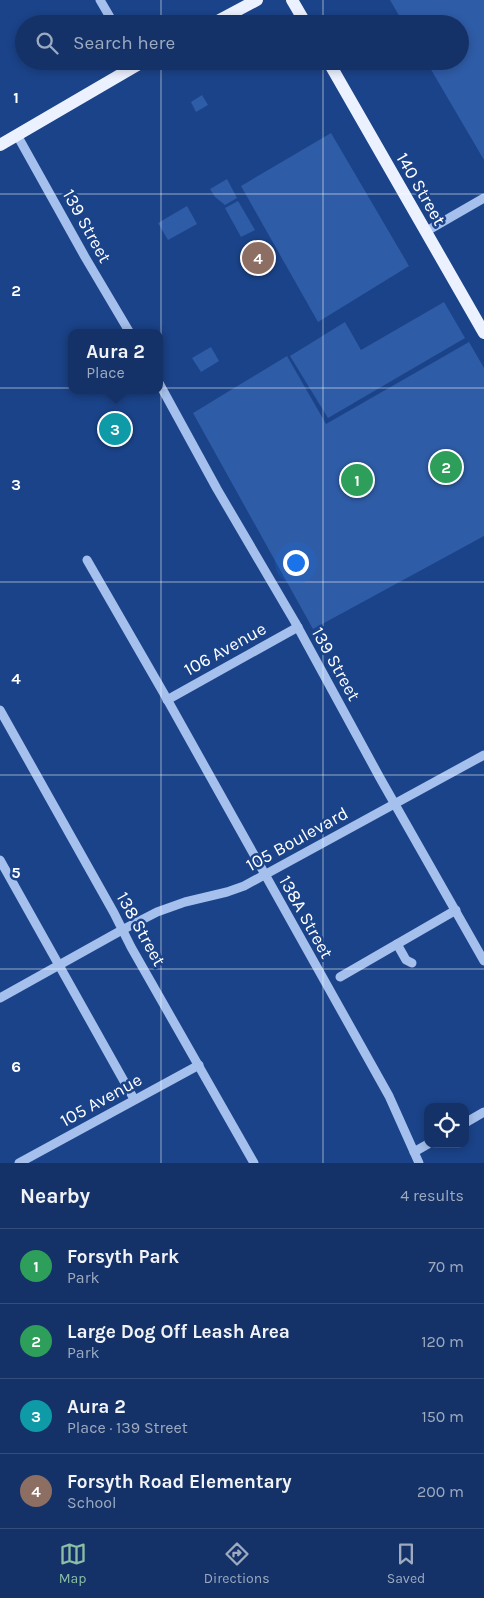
<!DOCTYPE html>
<html lang="en">
<head>
<meta charset="utf-8">
<style>
	:root { --surface:#143267; --page:#1d3a6d; --text:#f1f3f6; --muted:#9daac0; --line:#334d7b; --accent:#8abfa5 }
	body { margin:0; font-family:Karla,sans-serif; background:var(--page); color:var(--text) }
	.controls { position:absolute; right:15px; bottom:15px; display:grid; overflow:hidden; border-radius:10px; box-shadow:0 2px 8px #0003 }
	.controls button { width:45px; height:45px; display:grid; place-items:center; padding:0; border:0; border-bottom:1px solid var(--line); background:var(--surface); color:var(--text); font:25px sans-serif }
	.you { position:absolute; left:295px; top:562px; width:18px; height:18px; margin:-12px; border:4px solid #fff; border-radius:50%; background:#1a73e8; box-shadow:0 0 0 8px #1a73e833 }
	.badge { display:grid; place-items:center; width:32px; height:32px; border-radius:50%; background:var(--accent); color:#fff; font-size:16px; font-weight:700 }
	.pin { position:absolute; translate:-50% -50%; border:2px solid #fff; box-shadow:0 1px 5px #0006 }
	.popup { position:absolute; left:68px; top:329px; width:95px; height:65px; box-sizing:border-box; display:grid; place-content:center; border-radius:10px; background:var(--surface); filter:drop-shadow(0 1px 4px #0005); font-size:16px; white-space:nowrap; color:var(--muted) }
	.popup b { font-size:19px; color:var(--text) }
	.popup::after { content:''; position:absolute; left:50%; top:100%; margin-left:-10px; border:10px solid transparent; border-top-color:var(--surface) }
	.list { margin:0; padding:0; list-style:none }
	h2 { display:flex; justify-content:space-between; align-items:center; height:65px; margin:0; padding:0 20px; font-size:21px }
	h2 small { font-size:16px; font-weight:400; color:var(--muted) }
	.list li { display:grid; grid-template-columns:32px 1fr auto; gap:15px; align-items:center; box-sizing:border-box; height:75px; padding:0 20px; border-top:1px solid var(--line) }
	.list b { display:block; font-size:19px; white-space:nowrap }
	.list p { margin:0; font-size:16px; white-space:nowrap; color:var(--muted) }
	.list em { font-size:16px; font-style:normal; color:var(--muted) }
	.icon { flex:none; width:28px; height:28px; fill:none; stroke:currentColor; stroke-width:2; stroke-linecap:round; stroke-linejoin:round }
	.map { position:relative; flex:none; width:484px; height:1163px; overflow:hidden }
	.search { position:absolute; background:var(--surface); box-shadow:0 2px 8px #0003; left:15px; right:15px; top:15px; height:55px; display:flex; align-items:center; gap:12px; box-sizing:border-box; padding:0 18px; border-radius:28px; color:var(--muted); font-size:19px }
	.sheet { height:365px; background:var(--surface) }
	nav { display:flex; justify-content:space-around; align-items:center; box-sizing:border-box; height:70px; border-top:1px solid var(--line); background:var(--surface); font-size:14px; color:var(--muted) }
	nav a { display:grid; justify-items:center; gap:2px }
	nav .on { color:var(--accent) }
	.map>svg:first-child { display:block }
	.green { fill:#2f5ca7 }
	.lines { fill:none; stroke-linecap:round; stroke-linejoin:round }
	.minor { stroke:#a5c0ec; stroke-width:9 }
	.major { stroke:#ebf1ff; stroke-width:12 }
	.grid { fill:none; stroke:#fff; stroke-width:1; stroke-opacity:0.55 }
	.labels { text-anchor:middle; stroke-width:5; stroke-linejoin:round; paint-order:stroke }
	.street-label { font-size:18px; fill:#fff; stroke:#1b4389 }
	.grid-label { font-size:16px; text-anchor:middle; font-weight:bold; fill:#fff; stroke:#1b4389; stroke-width:5; stroke-linejoin:round; paint-order:stroke }
</style>
</head>
<body>
<div class="map">
<svg width="484" height="1163" viewBox="0 0 484 1163">
	<rect width="100%" height="100%" fill="#1b4389"/>
	<g class="green">
		<path d="M390,0H484V160L426,61H460V24H404Z"/>
		<path d="M202,95L208,105L196,112L191,102Z"/>
		<path d="M331,133L409,266L318,322L241,186Z"/>
		<path d="M227,179L237,198L225,205L215,197L210,189Z"/>
		<path d="M238,201L255,230L241,237L225,208Z"/>
		<path d="M187,206L197,224L168,240L158,223Z"/>
		<path d="M444,302L465,338L328,418L290,356L345,322L361,350Z"/>
		<path d="M469,342L484,368V536L313,629L193,413L287,356L326,424Z"/>
		<path d="M211,347L219,361L201,372L192,358Z"/>
	</g>
	<g class="lines">
		<g class="minor">
			<path d="M100,0L114,24"/>
			<path d="M17,135L85,257L130,333"/>
			<path d="M425,232L484,198"/>
			<path d="M159,383L217,489L295,622L380,778L484,961"/>
			<path d="M87,560L163,692L389,1096L419,1163"/>
			<path d="M167,700L298,627"/>
			<path d="M0,710L114,913L131,947L254,1163"/>
			<path d="M0,860L134,1099"/>
			<path d="M397,944L406,960L412,963"/>
			<path d="M340,977L456,910"/>
			<path d="M0,998L122,930L157,912L185,902L227,892L244,886L484,755"/>
			<path d="M465,1123L484,1112"/>
			<path d="M414,1152L428,1144"/>
			<path d="M19,1163L199,1065"/>
		</g>
		<g class="major">
			<path d="M292,0L306,24"/>
			<path d="M212,24L257,0"/>
			<path d="M328,61L484,333"/>
			<path d="M0,145L144,61"/>
		</g>
	</g>
	<path class="grid" d="M161,0V24M323,0V24M161,61V1163M323,61V1163M0,194H484M0,388H484M0,582H484M0,775H484M0,969H484"/>
	<g class="labels">
		<g class="street-label">
			<text transform="translate(421 189) rotate(60)" y="6">140 Street</text>
			<text transform="translate(87 226) rotate(61)" y="6">139 Street</text>
			<text transform="translate(225 649) rotate(-29)" y="6">106 Avenue</text>
			<text transform="translate(336 664) rotate(61)" y="6">139 Street</text>
			<text transform="translate(297 839) rotate(-29)" y="6">105 Boulevard</text>
			<text transform="translate(306 917) rotate(61)" y="6">138A Street</text>
			<text transform="translate(141 929) rotate(61)" y="6">138 Street</text>
			<text transform="translate(101 1100) rotate(-29)" y="6">105 Avenue</text>
		</g>
	</g>
	<g class="grid-label">
		<text x="16" y="103">1</text>
		<text x="16" y="296">2</text>
		<text x="16" y="490">3</text>
		<text x="16" y="684">4</text>
		<text x="16" y="878">5</text>
		<text x="16" y="1072">6</text>
	</g>
</svg>
<div class="controls">
<button><svg class="icon" aria-label="locate" viewBox="0 0 24 24"><circle cx="12" cy="12" r="6"/><path d="M12 2v4M12 18v4M2 12h4M18 12h4"/></svg></button>
</div>
<div class="you"></div>
<div class="pin badge" style="left:357px;top:480px;background:#2e9e5b">1</div>
<div class="pin badge" style="left:446px;top:467px;background:#2e9e5b">2</div>
<div class="pin badge" style="left:115px;top:429px;background:#0f9aa8">3</div>
<div class="popup"><b>Aura 2</b>Place</div>
<div class="pin badge" style="left:258px;top:258px;background:#8d6e63">4</div>
<div class="search"><svg class="icon" aria-label="search" viewBox="0 0 24 24"><circle cx="10" cy="10" r="6"/><path d="M15 15l6 6"/></svg>Search here</div>
</div>
<section class="sheet">
<h2>Nearby<small>4 results</small></h2>
<ul class="list">
<li><span class="badge" style="background:#2e9e5b">1</span><div><b>Forsyth Park</b><p>Park</p></div><em>70 m</em></li>
<li><span class="badge" style="background:#2e9e5b">2</span><div><b>Large Dog Off Leash Area</b><p>Park</p></div><em>120 m</em></li>
<li><span class="badge" style="background:#0f9aa8">3</span><div><b>Aura 2</b><p>Place · 139 Street</p></div><em>150 m</em></li>
<li><span class="badge" style="background:#8d6e63">4</span><div><b>Forsyth Road Elementary</b><p>School</p></div><em>200 m</em></li>
</ul>
</section>
<nav>
<a class="on"><svg class="icon" aria-label="map" viewBox="0 0 24 24"><path d="M3 6l6-2 6 2 6-2v14l-6 2-6-2-6 2zM9 4v14M15 6v14"/></svg>Map</a>
<a><svg class="icon" aria-label="directions" viewBox="0 0 24 24"><path d="M12 3l9 9-9 9-9-9zM9 14v-3h6M13 9l2 2-2 2"/></svg>Directions</a>
<a><svg class="icon" aria-label="saved" viewBox="0 0 24 24"><path d="M7 4h10v16l-5-4-5 4z"/></svg>Saved</a>
</nav>
</body>
</html>
